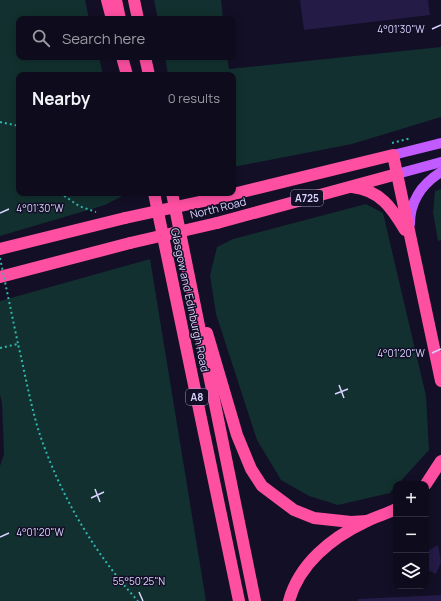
<!DOCTYPE html>
<html lang="en">
<head>
<meta charset="utf-8">
<style>
	:root { --surface:#0e0b1c; --page:#1c1929; --text:#f1f3f6; --muted:#9b9ba3; --line:#2e2b3b }
	body { margin:0; font-family:Manrope,sans-serif; background:var(--page); color:var(--text) }
	.controls { position:absolute; right:12px; bottom:12px; display:grid; overflow:hidden; border-radius:8px; box-shadow:0 2px 10px #0003 }
	.controls button { width:36px; height:36px; display:grid; place-items:center; padding:0; border:0; border-bottom:1px solid var(--line); background:var(--surface); color:var(--text); font:20px sans-serif }
	.list { margin:0; padding:0; list-style:none }
	h2 { display:flex; justify-content:space-between; align-items:center; height:52px; margin:0; padding:0 16px; font-size:17px }
	h2 small { font-size:13px; font-weight:400; color:var(--muted) }
	.icon { flex:none; width:22px; height:22px; fill:none; stroke:currentColor; stroke-width:2; stroke-linecap:round; stroke-linejoin:round }
	.map { position:relative; flex:none; width:441px; height:601px; overflow:hidden }
	.search { position:absolute; background:var(--surface); box-shadow:0 2px 10px #0003; left:16px; top:16px; width:220px; height:44px; display:flex; align-items:center; gap:10px; box-sizing:border-box; padding:0 14px; border-radius:8px; color:var(--muted); font-size:15px }
	.panel { position:absolute; background:var(--surface); box-shadow:0 2px 10px #0003; left:16px; top:72px; width:220px; height:124px; border-radius:8px }
	.map>svg:first-child { display:block }
	.green { fill:#12302f }
	.building { fill:#241b47 }
	.lines { fill:none; stroke-linecap:round; stroke-linejoin:round }
	.path { stroke:#2fb8b0; stroke-width:2; stroke-dasharray:2 3; stroke-linecap:butt }
	.major { stroke:#c25bff; stroke-width:10 }
	.highway { stroke:#ff4fa3; stroke-width:12 }
	.path-bridge { stroke:#2fb8b0; stroke-width:2; stroke-dasharray:2 3; stroke-linecap:butt }
	.highway-bridge { stroke:#ff4fa3; stroke-width:12 }
	.ticks { fill:none; stroke:#d9d4ff; stroke-width:1.5 }
	.labels { text-anchor:middle; stroke-width:3; stroke-linejoin:round; paint-order:stroke }
	.shield { fill:#130f26; stroke:#9e99be; stroke-width:1 }
	.shield-label { font-size:10px; font-weight:bold; fill:#d9d4ff }
	.street-label { font-size:11px; fill:#d9d4ff; stroke:#130f26 }
	.ticks-label { font-size:10px; text-anchor:middle; fill:#d9d4ff; stroke:#130f26; stroke-width:3; stroke-linejoin:round; paint-order:stroke }
</style>
</head>
<body>
<div class="map">
<svg width="441" height="601" viewBox="0 0 441 601">
	<rect width="100%" height="100%" fill="#130f26"/>
	<g class="green">
		<path d="M0,0H85L89,19H19V57H99L103,75H19V193H128L105,205L0,236Z"/>
		<path d="M154,0H221L223,19H158Z"/>
		<path d="M441,47V117L352,144L233,167V75H168L165,57H227L229,69Z"/>
		<path d="M441,189V240L438,241L433,212L435,191Z"/>
		<path d="M366,204L383,213L426,396L429,450L398,484H396L390,493L338,505L309,496L281,480L257,440L216,314L210,275L217,247L233,239Z"/>
		<path d="M150,259L206,601H0V466L4,454L2,403L0,395V301Z"/>
	</g>
	<g class="building">
		<path d="M300,0H428L430,15L304,30Z"/>
		<path d="M438,545L441,562L436,574L426,569V552Z"/>
		<path d="M441,595V601H358V599Z"/>
	</g>
	<g class="lines">
		<g class="path">
			<path d="M0,122L19,126"/>
			<path d="M392,143L411,138"/>
			<path d="M60,193L79,206L96,212"/>
			<path d="M0,348L18,344C25,373 30,403 39,432C60,495 94,553 138,601"/>
		</g>
		<g class="major">
			<path d="M393,155L441,143"/>
			<path d="M397,174L441,162"/>
			<path d="M410,224C410,201 422,184 441,172"/>
		</g>
		<g class="highway">
			<path d="M107,0L112,19"/>
			<path d="M116,0L120,19"/>
			<path d="M134,0L138,19"/>
			<path d="M122,57L127,75"/>
			<path d="M145,57L149,75"/>
			<path d="M352,187C380,190 392,208 405,230"/>
			<path d="M154,193L239,601"/>
			<path d="M172,193L255,601"/>
			<path d="M213,199L393,155L441,381"/>
			<path d="M217,223L397,174"/>
			<path d="M0,249L125,218"/>
			<path d="M0,277L130,243"/>
			<path d="M207,333L237,435L251,469L262,486L294,510L314,518L351,522L367,521"/>
			<path d="M426,484L441,461"/>
			<path d="M289,601C299,564 331,538 365,522C375,517 386,514 396,509"/>
		</g>
		<path class="path-bridge" d="M0,258L18,344"/>
		<g class="highway-bridge">
			<path d="M125,218L213,199"/>
			<path d="M130,243L217,223"/>
		</g>
	</g>
	<path class="ticks" d="M432,29L441,25M0,213L9,209M432,353L441,349M339,385L344,398M335,394L348,389M95,489L100,502M91,498L104,492M0,537L9,533M139,592L143,601"/>
	<g class="labels">
		<g class="shield">
			<rect x="291" y="190" width="32" height="16" rx="3"/>
			<rect x="186" y="389" width="22" height="16" rx="3"/>
		</g>
		<g class="shield-label">
			<text x="307" y="202">A725</text>
			<text x="197" y="401">A8</text>
		</g>
		<g class="street-label">
			<text transform="translate(218 208) rotate(-14)" y="4">North Road</text>
			<text transform="translate(190 300) rotate(78)" y="4">Glasgow and Edinburgh Road</text>
		</g>
	</g>
	<g class="ticks-label">
		<text x="401" y="33">4°01'30"W</text>
		<text x="40" y="212">4°01'30"W</text>
		<text x="401" y="357">4°01'20"W</text>
		<text x="40" y="536">4°01'20"W</text>
		<text x="139" y="585">55°50'25"N</text>
	</g>
</svg>
<div class="controls">
<button>+</button>
<button>−</button>
<button><svg class="icon" aria-label="layers" viewBox="0 0 24 24"><path d="M12 4l9 5-9 5-9-5zM3 14l9 5 9-5"/></svg></button>
</div>
<div class="search"><svg class="icon" aria-label="search" viewBox="0 0 24 24"><circle cx="10" cy="10" r="6"/><path d="M15 15l6 6"/></svg>Search here</div>
<section class="panel">
<h2>Nearby<small>0 results</small></h2>
<ul class="list">
</ul>
</section>
</div>
</body>
</html>
